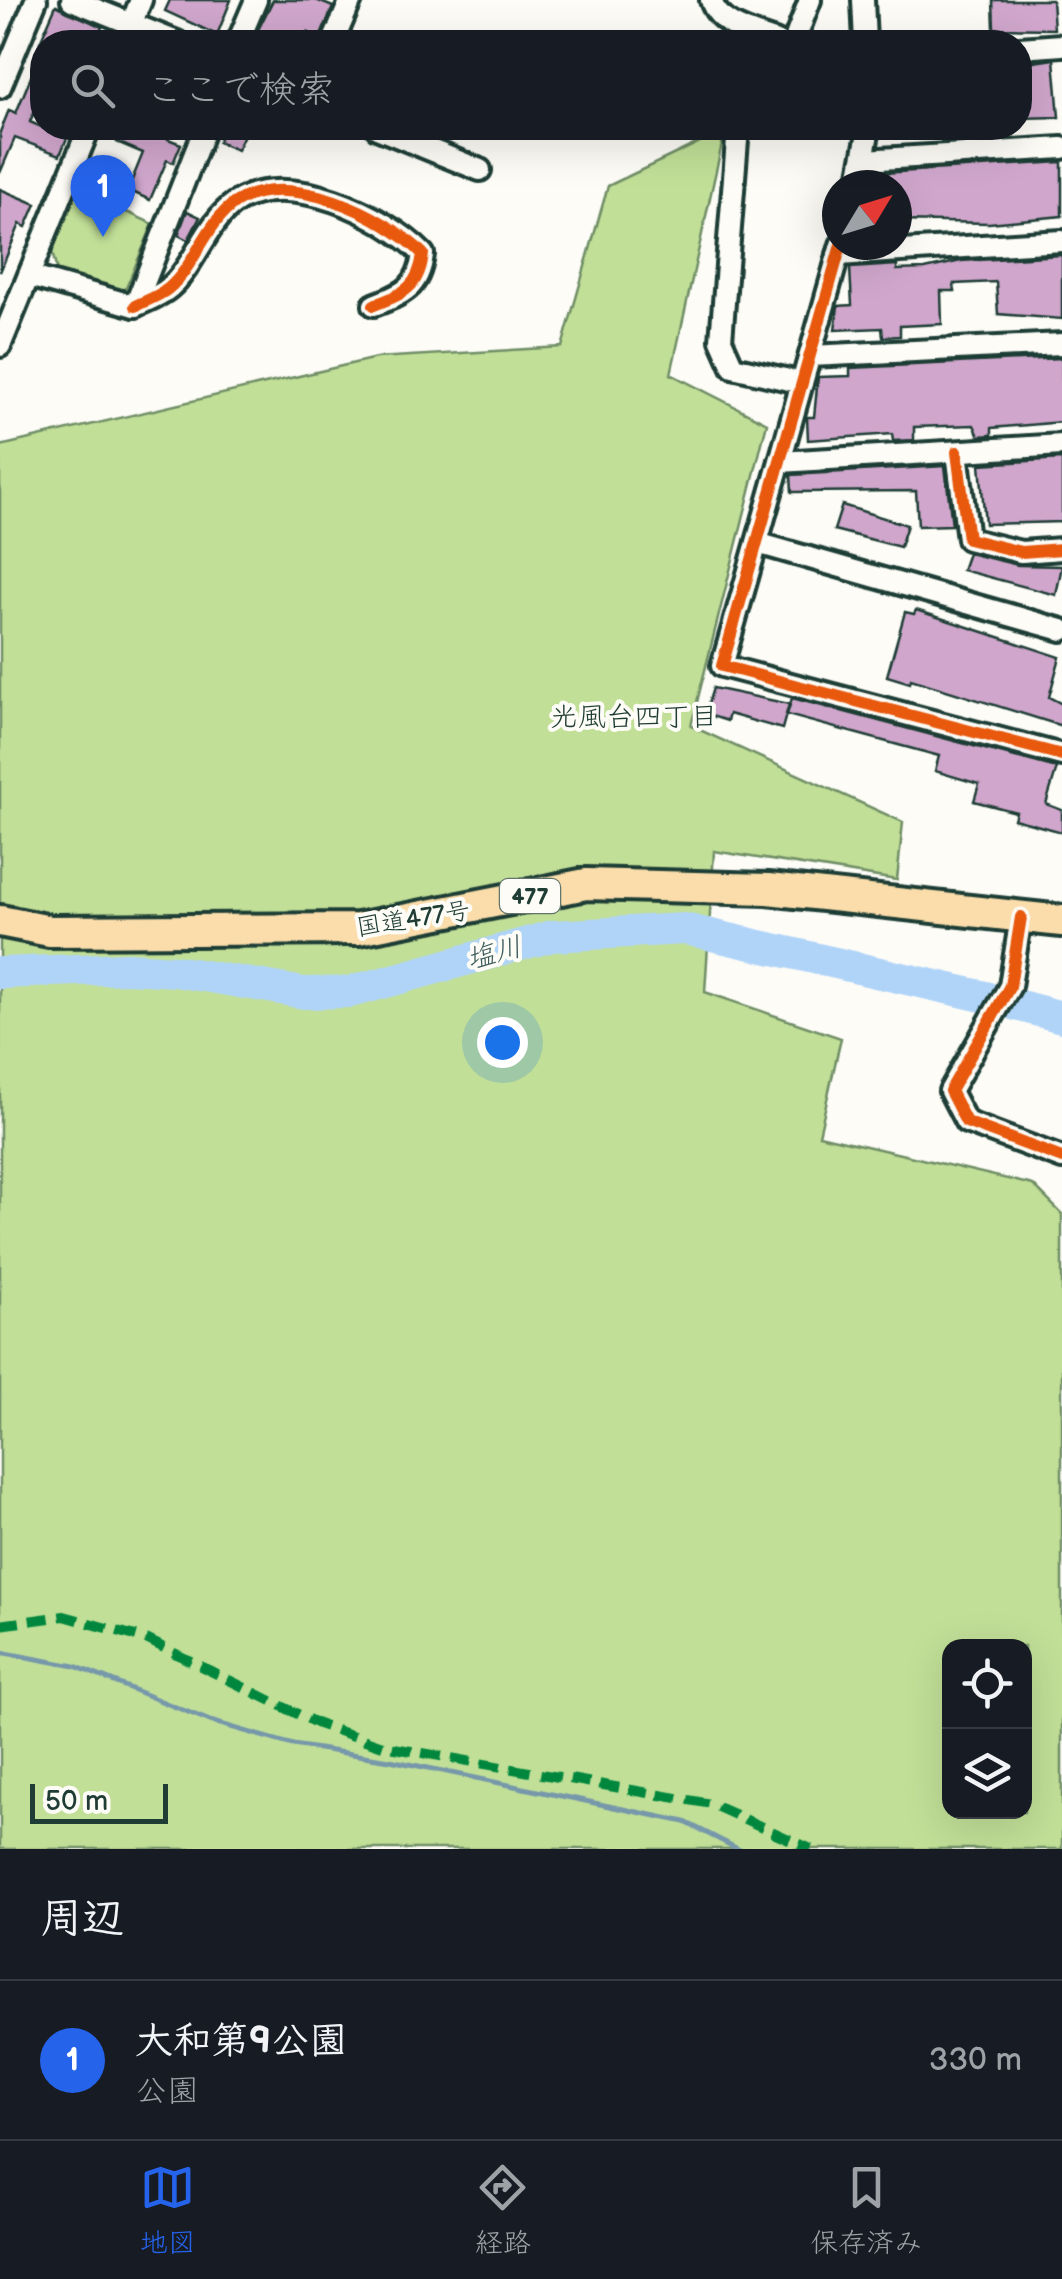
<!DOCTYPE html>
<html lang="ja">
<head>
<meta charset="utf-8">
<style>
	:root { --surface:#171b24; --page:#20242c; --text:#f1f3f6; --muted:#9ea1a6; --line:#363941; --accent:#2563eb }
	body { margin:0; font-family:"Balsamiq Sans","Klee One",sans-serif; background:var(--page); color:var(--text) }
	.controls { position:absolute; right:30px; bottom:30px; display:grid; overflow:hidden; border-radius:20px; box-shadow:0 10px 40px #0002 }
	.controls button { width:90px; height:90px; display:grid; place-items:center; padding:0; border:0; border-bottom:2px solid var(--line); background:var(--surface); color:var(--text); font:50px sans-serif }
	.compass { position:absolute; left:822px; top:170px; width:90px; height:90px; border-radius:50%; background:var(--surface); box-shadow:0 10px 40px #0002; rotate:52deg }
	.scale { position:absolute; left:30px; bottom:25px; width:138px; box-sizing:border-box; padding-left:10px; border:5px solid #1f3d34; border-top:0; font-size:28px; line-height:35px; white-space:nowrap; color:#1f3d34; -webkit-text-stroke:8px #fdfcf7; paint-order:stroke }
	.you { position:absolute; left:502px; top:1042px; width:35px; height:35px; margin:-25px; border:8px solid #fff; border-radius:50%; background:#1a73e8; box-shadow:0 0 0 15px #1a73e833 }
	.badge { display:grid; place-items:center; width:65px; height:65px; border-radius:50%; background:var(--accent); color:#fff; font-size:32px; font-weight:700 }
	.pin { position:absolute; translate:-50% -82px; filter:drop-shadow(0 2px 5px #0008) }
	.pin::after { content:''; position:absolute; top:52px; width:35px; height:30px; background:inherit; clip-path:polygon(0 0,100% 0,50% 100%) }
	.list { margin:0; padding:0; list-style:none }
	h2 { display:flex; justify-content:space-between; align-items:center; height:130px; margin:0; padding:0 40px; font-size:42px }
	h2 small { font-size:32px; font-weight:400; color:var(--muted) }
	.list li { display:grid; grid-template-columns:65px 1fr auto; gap:30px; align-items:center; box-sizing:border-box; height:160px; padding:0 40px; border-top:2px solid var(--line) }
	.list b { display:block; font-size:38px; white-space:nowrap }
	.list p { margin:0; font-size:32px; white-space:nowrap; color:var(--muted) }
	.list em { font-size:32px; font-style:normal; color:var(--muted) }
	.icon { flex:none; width:55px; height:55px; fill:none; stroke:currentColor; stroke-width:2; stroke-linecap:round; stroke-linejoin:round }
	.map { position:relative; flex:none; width:1062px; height:1849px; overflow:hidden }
	.search { position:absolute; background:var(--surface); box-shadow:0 10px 40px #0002; left:30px; right:30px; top:30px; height:110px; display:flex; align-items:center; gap:25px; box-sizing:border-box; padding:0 35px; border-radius:40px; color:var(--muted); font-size:38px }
	.sheet { height:290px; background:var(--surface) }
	nav { display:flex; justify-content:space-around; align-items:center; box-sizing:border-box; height:140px; border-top:2px solid var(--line); background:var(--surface); font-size:28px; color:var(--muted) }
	nav a { display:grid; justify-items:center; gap:5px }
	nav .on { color:var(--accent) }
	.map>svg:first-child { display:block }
	.green { fill:#c1df97; stroke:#708e66; stroke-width:2.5; fill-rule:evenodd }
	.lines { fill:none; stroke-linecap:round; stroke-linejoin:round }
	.stream { stroke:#7698aa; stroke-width:5 }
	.river { stroke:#b0d4f8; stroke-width:32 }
	.building { fill:#d0a6cc; stroke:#1f3d34; stroke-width:2.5 }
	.minor-casing { stroke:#1f3d34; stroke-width:28 }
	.highway-casing { stroke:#1f3d34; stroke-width:38 }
	.minor { stroke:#fdfcf7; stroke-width:20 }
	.highway { stroke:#fbddab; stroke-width:30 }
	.quiet { stroke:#00873e; stroke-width:10; stroke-dasharray:20 10; stroke-linecap:butt }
	.cycleway-casing { stroke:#fdfcf7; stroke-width:19 }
	.cycleway { stroke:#e8590c; stroke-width:12 }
	.labels { text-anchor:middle; stroke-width:8; stroke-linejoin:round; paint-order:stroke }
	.shield { fill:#fdfcf7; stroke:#62766e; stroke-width:2.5 }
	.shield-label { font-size:22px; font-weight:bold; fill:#1f3d34 }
	.street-label { font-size:25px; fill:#1f3d34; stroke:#fdfcf7 }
	.neighbourhood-label { font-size:28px; fill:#1f3d34; stroke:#fdfcf7 }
	.water-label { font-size:28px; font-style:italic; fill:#3c5b5b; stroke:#fdfcf7 }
</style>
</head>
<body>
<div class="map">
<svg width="1062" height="1849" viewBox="0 0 1062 1849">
	<rect width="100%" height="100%" fill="#fdfcf7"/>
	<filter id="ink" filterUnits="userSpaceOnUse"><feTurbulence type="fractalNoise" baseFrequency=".01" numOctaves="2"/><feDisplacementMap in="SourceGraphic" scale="20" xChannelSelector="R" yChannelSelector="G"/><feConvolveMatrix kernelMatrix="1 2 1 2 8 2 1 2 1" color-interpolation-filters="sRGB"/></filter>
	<g filter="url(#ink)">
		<g class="green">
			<path d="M725,130L671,374L767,423L691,726L903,822L897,880L714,851L705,992L841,1038L819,1135L1033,1185L1062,1214V1849H0V446L376,358L562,347L608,186ZM950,1646H1024V1812H950Z"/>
			<path d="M78,190L153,224L126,288L113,294L57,272L52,251Z"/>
		</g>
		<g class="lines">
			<path class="stream" d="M0,1652L75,1666L210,1721L293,1745L390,1760L685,1822L738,1849"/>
			<g class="river">
				<path d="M0,973L128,968L175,971L304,993L350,992L552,936L685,929L986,997"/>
				<path d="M1016,1005L1062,1017"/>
			</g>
		</g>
		<g class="building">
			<path d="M170,0H231L217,35L165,11Z"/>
			<path d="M273,0H316L333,7L320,38L307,32L302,42H276L256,34Z"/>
			<path d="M993,0H1052L1054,29L994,28Z"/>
			<path d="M56,5L102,27L95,42L64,34L61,42H40Z"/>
			<path d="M42,50V93L30,122L67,138L60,155L15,138L0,173V132L9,110L16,113Z"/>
			<path d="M1054,59L1059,117L1020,118V64Z"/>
			<path d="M124,128H173L168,139L181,144L173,163L167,160L150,200L128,190L143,153L117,142Z"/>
			<path d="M224,128H247L237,150L218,142Z"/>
			<path d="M1062,162V216L989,223L900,221L899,187L882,185V173Z"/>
			<path d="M0,189L36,204L26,227L20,224L0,272Z"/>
			<path d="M187,211L200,217L188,240L178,235Z"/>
			<path d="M1062,255V319L998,314L996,282L954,284L955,291H941L942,324L900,326V336L883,337L882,328L835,330L838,306L852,305L850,268L897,265V270L925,269L961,261Z"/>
			<path d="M1062,358V422L992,428V435L979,436L974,425L914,427V440L893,441L892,434L808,440L807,417H814L818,377L850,376V368Z"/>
			<path d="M1062,459V522L985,524L980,464Z"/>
			<path d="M945,466L952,525L918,526L916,491L792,492L791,475Z"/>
			<path d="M842,505L907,525L900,547L834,530Z"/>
			<path d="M968,553L1018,565L1062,566L1056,595L962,570Z"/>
			<path d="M916,610L1060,657L1049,697L1062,704V726L911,679L910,683L887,676L905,612L914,614Z"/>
			<path d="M713,688L789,704L782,729L729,714L727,721L705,714Z"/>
			<path d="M792,698L1057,768L1046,804L1062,810V832L1014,819L1016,812L974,801L979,784L935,771L939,756L787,715Z"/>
		</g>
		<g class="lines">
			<g class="minor-casing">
				<g id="minor">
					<path d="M72,0L177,42"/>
					<path d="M711,0C719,27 753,33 777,42"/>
					<path d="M863,0L865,42"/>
					<path d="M124,42L141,0"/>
					<path d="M238,42L256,0"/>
					<path d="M333,42L351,0"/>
					<path d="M794,42L810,0"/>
					<path d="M1020,48L1062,45"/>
					<path d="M0,87L36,0"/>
					<path d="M377,128L480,170"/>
					<path d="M738,128L721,340L733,367L802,383"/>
					<path d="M864,160L1062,148"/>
					<path d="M858,185L869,128"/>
					<path d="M841,245L722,666L1062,755"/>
					<path d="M838,255L1062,241"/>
					<path d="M29,276L135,306L205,128"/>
					<path d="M135,306C145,301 160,296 169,288C195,266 206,223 235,203C287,168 385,215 423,254C419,288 403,294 374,305"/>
					<path d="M0,346L89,128"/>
					<path d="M810,356L1062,344"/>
					<path d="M957,452L968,539L1021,552L1062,549"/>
					<path d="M780,462L1062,445"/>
					<path d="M757,543L1062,630"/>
					<path d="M1021,917L1010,986L950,1091L966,1122L1062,1158"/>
				</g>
			</g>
			<g class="highway-casing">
				<path id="highway" d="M0,921L50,931L358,929L586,884L768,889L1062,921"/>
			</g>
			<use href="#minor" class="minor"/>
			<use href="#highway" class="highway"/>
			<path class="quiet" d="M0,1625L64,1616L146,1639L318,1724L383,1746L711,1804L811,1849"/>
			<g class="cycleway-casing">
				<g id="cycleway">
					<path d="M841,245L722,666L1062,755"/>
					<path d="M135,306C145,301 160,296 169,288C195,266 206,223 235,203C287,168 385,215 423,254C419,288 403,294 374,305"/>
					<path d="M957,452L968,539L1021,552L1062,549"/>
					<path d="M1021,917L1010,986L950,1091L966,1122L1062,1158"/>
				</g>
			</g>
			<use href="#cycleway" class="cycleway"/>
		</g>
	</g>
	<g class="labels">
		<rect class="shield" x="500" y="879" width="60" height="34" rx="8"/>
		<g class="shield-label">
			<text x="530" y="904">477</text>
		</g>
		<g class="street-label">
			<text transform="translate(413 918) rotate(-9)" y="9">国道477号</text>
		</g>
		<g class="neighbourhood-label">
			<text x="634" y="726">光風台四丁目</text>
		</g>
		<g class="water-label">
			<text transform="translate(494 952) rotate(-15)" y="10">塩川</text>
		</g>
	</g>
</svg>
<div class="controls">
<button><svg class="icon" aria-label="locate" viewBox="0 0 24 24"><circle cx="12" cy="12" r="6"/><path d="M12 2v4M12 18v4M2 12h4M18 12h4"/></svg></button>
<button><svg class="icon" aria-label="layers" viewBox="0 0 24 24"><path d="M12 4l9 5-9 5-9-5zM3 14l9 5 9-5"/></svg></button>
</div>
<svg class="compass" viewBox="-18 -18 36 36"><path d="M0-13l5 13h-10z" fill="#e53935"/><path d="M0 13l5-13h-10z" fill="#9ea1a6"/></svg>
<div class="scale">50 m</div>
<div class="you"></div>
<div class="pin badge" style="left:103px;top:237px">1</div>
<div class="search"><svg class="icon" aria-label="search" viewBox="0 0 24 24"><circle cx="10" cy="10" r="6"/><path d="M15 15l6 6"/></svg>ここで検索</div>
</div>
<section class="sheet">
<h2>周辺<small></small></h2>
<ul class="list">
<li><span class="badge">1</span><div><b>大和第9公園</b><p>公園</p></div><em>330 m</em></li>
</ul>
</section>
<nav>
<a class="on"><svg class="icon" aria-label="map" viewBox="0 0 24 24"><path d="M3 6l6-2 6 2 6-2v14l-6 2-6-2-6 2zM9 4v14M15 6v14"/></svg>地図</a>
<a><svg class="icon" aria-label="directions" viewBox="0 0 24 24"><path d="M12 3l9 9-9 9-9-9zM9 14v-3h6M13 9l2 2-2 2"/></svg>経路</a>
<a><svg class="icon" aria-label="saved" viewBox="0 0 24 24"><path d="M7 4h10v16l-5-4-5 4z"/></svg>保存済み</a>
</nav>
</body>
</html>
